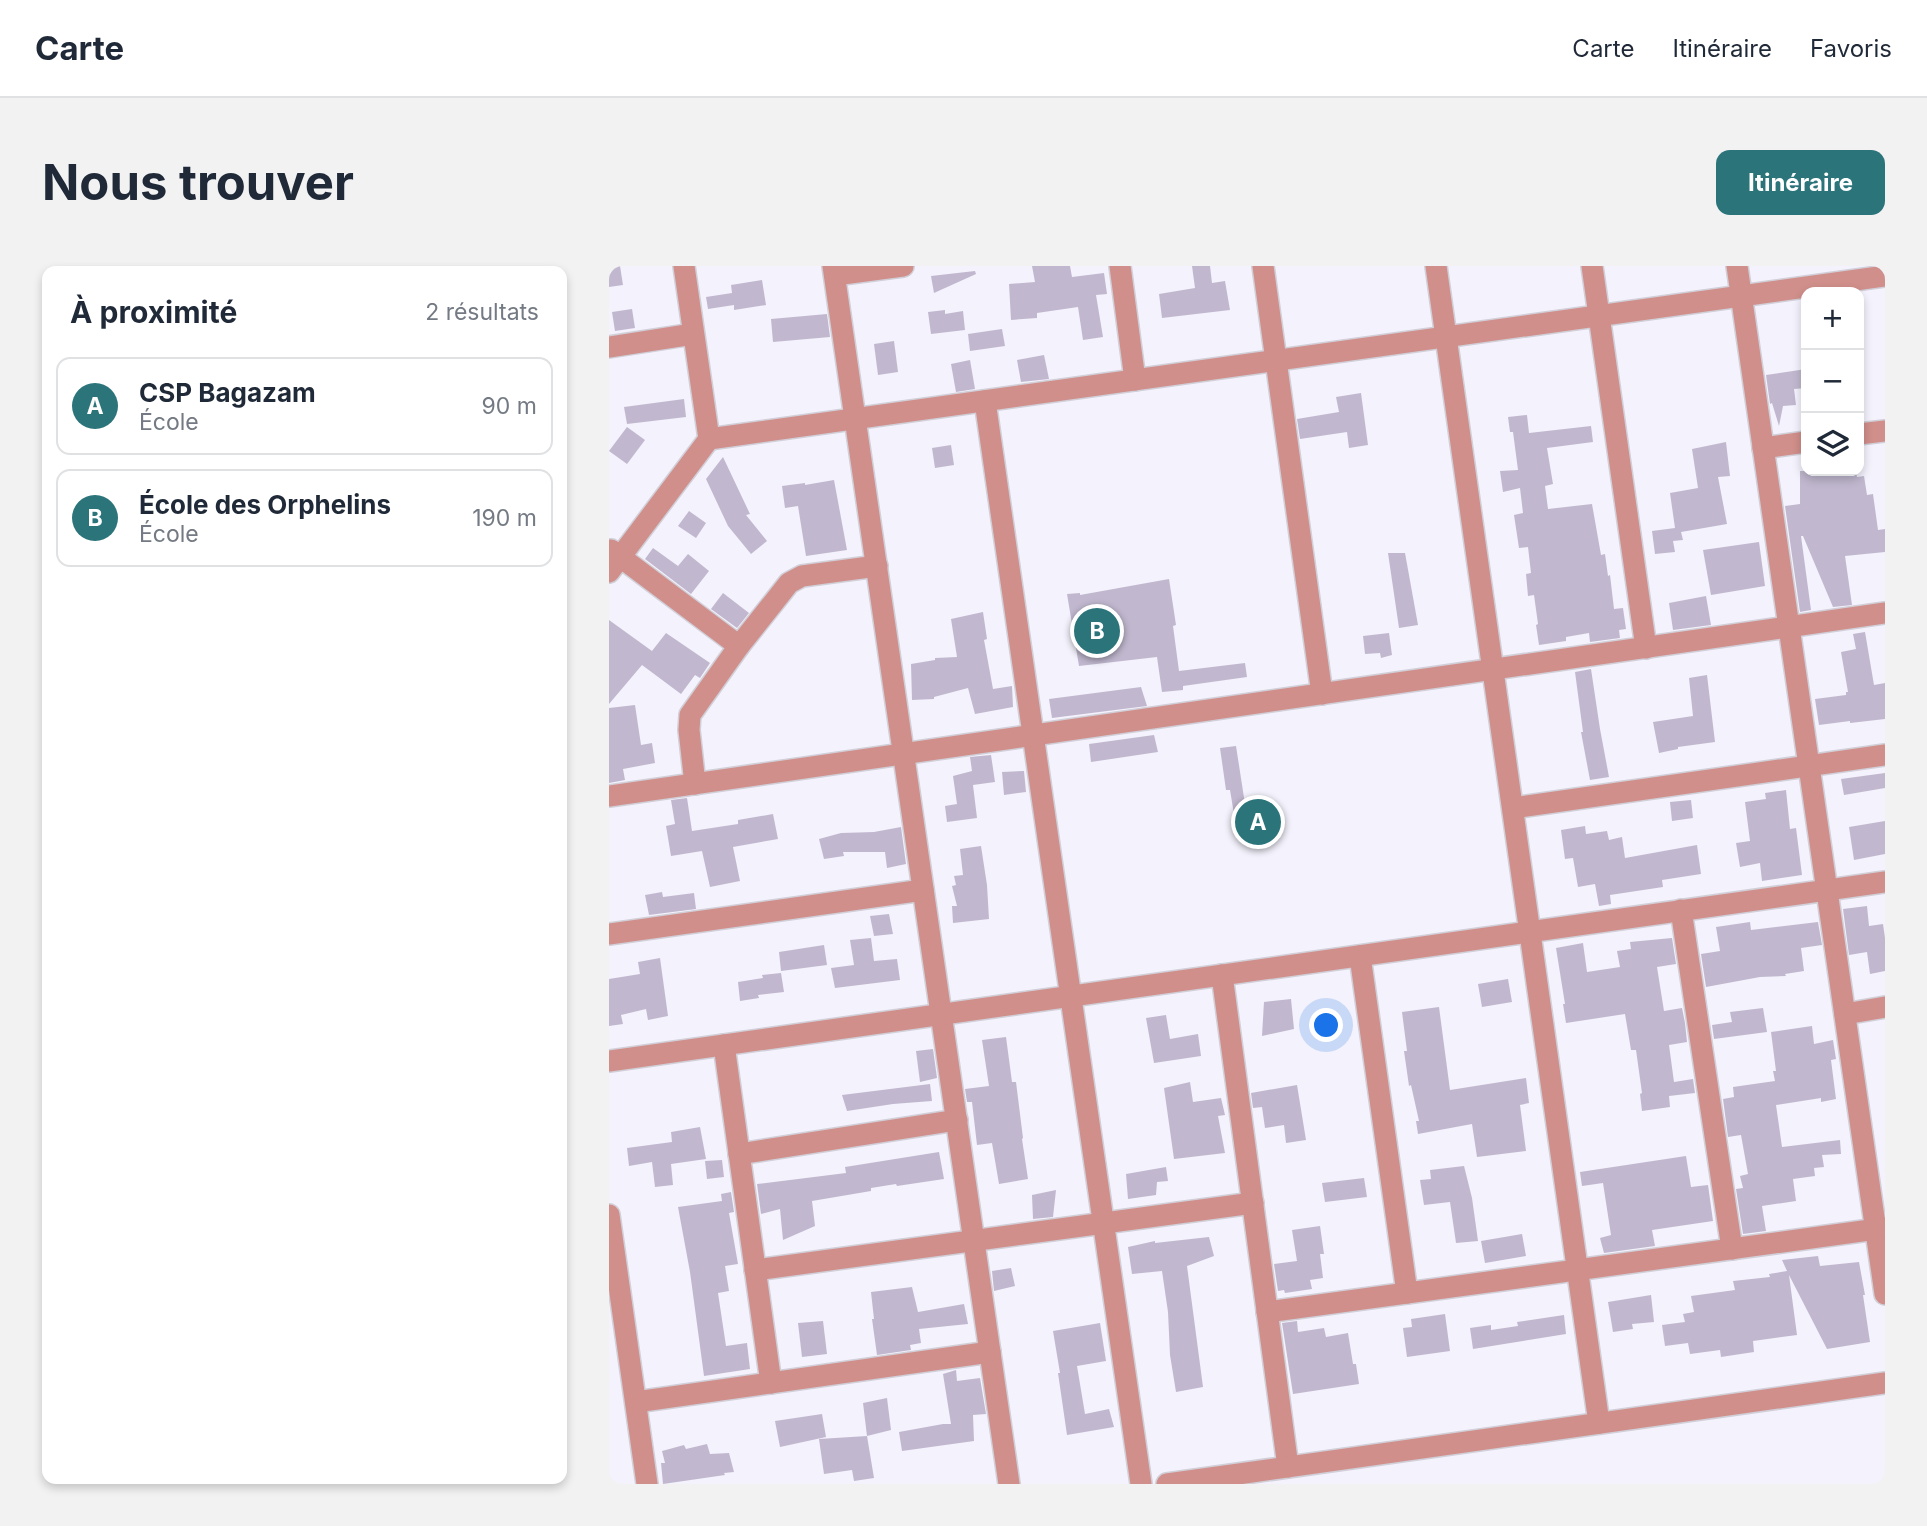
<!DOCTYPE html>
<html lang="fr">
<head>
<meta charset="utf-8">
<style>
	:root { --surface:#fff; --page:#f2f2f3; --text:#1f2937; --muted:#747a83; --line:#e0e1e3; --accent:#2a747a }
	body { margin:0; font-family:Inter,sans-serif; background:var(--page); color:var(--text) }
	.controls { position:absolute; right:21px; top:21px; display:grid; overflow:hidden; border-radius:14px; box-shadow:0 4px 10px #0003 }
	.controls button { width:63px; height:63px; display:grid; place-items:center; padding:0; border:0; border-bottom:2px solid var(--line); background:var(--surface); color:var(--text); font:35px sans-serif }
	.you { position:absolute; left:718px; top:760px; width:24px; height:24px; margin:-18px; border:5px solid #fff; border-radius:50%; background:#1a73e8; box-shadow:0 0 0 10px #1a73e833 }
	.badge { display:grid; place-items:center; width:46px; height:46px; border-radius:50%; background:var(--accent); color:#fff; font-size:23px; font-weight:700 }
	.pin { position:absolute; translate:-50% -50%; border:4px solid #fff; box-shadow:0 2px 7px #0006 }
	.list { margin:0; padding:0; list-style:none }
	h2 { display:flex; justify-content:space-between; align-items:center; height:91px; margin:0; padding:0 28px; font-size:30px }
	h2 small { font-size:23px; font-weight:400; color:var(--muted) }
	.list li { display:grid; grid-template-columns:46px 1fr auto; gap:21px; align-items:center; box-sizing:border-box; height:98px; margin:0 14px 14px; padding:0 14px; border:2px solid var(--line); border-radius:14px }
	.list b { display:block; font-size:26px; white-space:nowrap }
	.list p { margin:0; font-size:23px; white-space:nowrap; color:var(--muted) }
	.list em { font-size:23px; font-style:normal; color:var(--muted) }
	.icon { flex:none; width:38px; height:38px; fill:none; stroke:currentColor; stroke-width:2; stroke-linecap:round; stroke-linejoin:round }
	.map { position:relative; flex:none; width:1276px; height:1218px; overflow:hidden; border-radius:14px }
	header { display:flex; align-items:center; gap:42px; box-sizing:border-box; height:98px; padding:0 35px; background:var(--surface); border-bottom:2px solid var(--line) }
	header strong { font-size:33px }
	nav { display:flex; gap:38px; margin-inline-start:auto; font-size:24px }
	.intro { display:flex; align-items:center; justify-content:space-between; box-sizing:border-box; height:168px; padding:0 42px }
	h1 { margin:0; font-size:49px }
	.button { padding:18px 32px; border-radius:14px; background:var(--accent); color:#fff; font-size:24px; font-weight:700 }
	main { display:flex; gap:42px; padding:0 42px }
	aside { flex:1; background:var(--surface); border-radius:14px; box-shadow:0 4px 10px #0003 }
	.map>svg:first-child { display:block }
	.building { fill:#c1b8cf }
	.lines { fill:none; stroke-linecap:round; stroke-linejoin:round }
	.minor-casing { stroke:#d1cfd8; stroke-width:24 }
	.minor { stroke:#d08f8b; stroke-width:21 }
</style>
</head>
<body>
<header>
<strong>Carte</strong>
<nav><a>Carte</a><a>Itinéraire</a><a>Favoris</a></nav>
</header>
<div class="intro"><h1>Nous trouver</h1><a class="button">Itinéraire</a></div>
<main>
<aside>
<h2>À proximité<small>2 résultats</small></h2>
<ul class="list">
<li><span class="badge">A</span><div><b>CSP Bagazam</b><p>École</p></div><em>90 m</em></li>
<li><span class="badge">B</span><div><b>École des Orphelins</b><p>École</p></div><em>190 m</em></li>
</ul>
</aside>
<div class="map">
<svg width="1276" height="1218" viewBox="0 0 1276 1218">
	<rect width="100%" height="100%" fill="#f4f2fc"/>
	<g class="building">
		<path d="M0,0H11L14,19L0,21Z"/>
		<path d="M423,0H461L463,11L495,7L498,28L487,29L494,71L474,74L469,41L428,47V52L402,54L400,18L426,16Z"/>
		<path d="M583,0H601L603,17L616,15L621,44L553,52L550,28L586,22Z"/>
		<path d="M366,5L367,8L325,27L322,10Z"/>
		<path d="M153,14L157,39L125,44V39L99,43L97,31L123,27L122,19Z"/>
		<path d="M23,43L26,62L6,65L3,46Z"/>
		<path d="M336,44V48L354,45L356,64L322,68L319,46Z"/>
		<path d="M218,48L221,71L164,76L162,53Z"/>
		<path d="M393,63L396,80L361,85L359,68Z"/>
		<path d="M285,75L289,106L269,109L265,78Z"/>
		<path d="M435,89L440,113L412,116L408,94Z"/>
		<path d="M361,94L366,123L347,126L342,98Z"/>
		<path d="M1197,103V122L1185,123L1187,139L1174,140L1170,160L1163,137L1161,138L1157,109Z"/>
		<path d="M752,127L759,179L740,182L738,166L691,173L688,153L730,146L727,131Z"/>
		<path d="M75,133L77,151L18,158L15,141Z"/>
		<path d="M918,149L920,167L982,160L984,176L938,182L944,218L936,220L939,243L983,238L992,289L996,288L999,310L1001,309L1005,343L1014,342L1017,363L1010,364L1011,372L981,376L980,367L957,371V375L930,379L927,359L929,358L925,329L919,330L917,308L922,307L919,281L910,282L905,249L914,247L911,222L894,226L891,205L909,204L904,166H901L899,151Z"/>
		<path d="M18,161L36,174L18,198L0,185Z"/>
		<path d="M1117,176L1121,210L1109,211L1118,258L1072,266L1074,274L1064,275L1066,286L1046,288L1043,265L1066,262L1061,227L1089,222L1083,183Z"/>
		<path d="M342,179L345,199L326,202L323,182Z"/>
		<path d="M114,191L141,248L137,249L158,275L142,288L119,260L97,213Z"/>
		<path d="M1191,205H1247L1248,211L1255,210L1258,229L1264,228L1269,264L1276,263V286L1236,290L1243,339L1224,341L1194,270H1192L1202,344L1191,346L1176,240L1191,238Z"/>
		<path d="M225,214L238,284L197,290L189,240L176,242L173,220L196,217V219Z"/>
		<path d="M80,245L97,257L87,272L69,260Z"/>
		<path d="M1150,276L1156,320L1102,329L1094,284Z"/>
		<path d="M44,282L69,300L79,288L100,305L82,328L36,293Z"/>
		<path d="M779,287H796L809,359L790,362Z"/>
		<path d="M560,313L567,359L564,360L570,405L636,397L638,411L574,420V424L553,426L548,391L470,400L458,328L471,327V329Z"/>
		<path d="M114,327L140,347L128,362L102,343Z"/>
		<path d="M1097,330L1102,359L1064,364L1060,337Z"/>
		<path d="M374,346L378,373L375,374L384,423L403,420L404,441L366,448L359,422L325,431V433L303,434L302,398L326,394V392L348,391L342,353Z"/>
		<path d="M0,354L43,385L57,367L101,397L91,412L86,409L72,428L33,399L0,438Z"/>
		<path d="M1256,366L1265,419L1276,417V453L1241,457V455L1210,459L1206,433L1237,429V426H1239L1232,386L1247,383L1244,368Z"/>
		<path d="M780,367L783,389L772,392L771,387L756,388L754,370Z"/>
		<path d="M982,403L991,463L1000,511L981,514L972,466H974L966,406Z"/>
		<path d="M1098,409L1106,476L1069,481V483L1050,487L1044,456L1084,450L1080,412Z"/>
		<path d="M532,421L538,440L443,452L440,433Z"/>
		<path d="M26,439L32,479L43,477L46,497L14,503L16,514L0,517V442Z"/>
		<path d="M545,469L549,486L482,496L480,478Z"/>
		<path d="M627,480L636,538H634L636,553L626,554L621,524H617L611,482Z"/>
		<path d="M382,489L386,516L364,519L368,552L338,556L336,540L348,538L344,510L363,505L361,491Z"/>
		<path d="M415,505L417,526L395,529L393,506Z"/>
		<path d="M1276,507V522L1235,529L1232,513Z"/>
		<path d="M1177,524L1181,563L1187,562L1193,609L1153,615L1151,597L1131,601L1127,577L1141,575L1136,536L1157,533L1156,527Z"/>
		<path d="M78,532L83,565L129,558V554L164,548L169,573L124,581L131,615L101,621L93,585L62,590L57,560L66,558L62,534Z"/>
		<path d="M1082,534L1084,552L1063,555L1061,536Z"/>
		<path d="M1276,555V588L1245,594L1240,561Z"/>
		<path d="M976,560L977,568L998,565L1000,574L1013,571L1016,592L1088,579L1092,608L1053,614L1054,621L1001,629L1002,638L990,640L986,618L969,621L964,592L956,593L952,564Z"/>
		<path d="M292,561L297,598L278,602L276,586H234L235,590L215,593L210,573L232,567L265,566Z"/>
		<path d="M372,580L378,619L380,653L344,657L343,640H348L343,620L347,619L345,610L354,609L351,583Z"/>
		<path d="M53,626L54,631L85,627L87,643L40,649L36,629Z"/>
		<path d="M1258,640L1260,660L1274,658L1276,672V705L1261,708L1258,686L1240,689L1234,643Z"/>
		<path d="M280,648L284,668L265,670L261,650Z"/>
		<path d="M1141,656L1142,664L1209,656L1213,679L1192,682L1195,705L1176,708L1177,710L1151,711L1097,721L1092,688L1111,685L1107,661Z"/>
		<path d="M262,672L265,695L288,693L291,714L226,722L222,702L245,699L241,674Z"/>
		<path d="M1063,672L1067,698L1048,701L1055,745L1073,742L1076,757L1078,776L1060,779L1065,816L1084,813L1086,827L1060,830L1061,841L1033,845L1031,828L1033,827L1027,784H1022L1016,748L957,757L954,738H956L947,682L974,677L978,706L1011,701L1008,685L1022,683L1021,676Z"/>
		<path d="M215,679L218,699L172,705L170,686Z"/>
		<path d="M51,692L59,750L39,754L37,743L12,749L14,758L0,760V713L31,708L29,696Z"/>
		<path d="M172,707L175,726L149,729L150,732L131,735L129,716L154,712L153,709Z"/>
		<path d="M899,713L903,736L873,741L869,718Z"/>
		<path d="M682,733L685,763L653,770L655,736Z"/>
		<path d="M830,741L841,824L917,812L920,837L911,839L917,885L868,891L863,858L809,868L807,855H810L802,819L800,820L795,785H798L793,746Z"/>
		<path d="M1154,742L1158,766L1105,773L1103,759L1123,756L1121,746Z"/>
		<path d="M557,749L561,773L589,768L592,790L545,797L537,752Z"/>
		<path d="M1203,760L1205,778L1224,774L1227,793L1222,794L1227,833L1212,836V832L1167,839L1173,881L1231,874L1232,888L1213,889L1215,901L1205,902L1206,910L1184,913L1187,935L1153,940L1157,965L1134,968L1127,923L1134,922L1131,910L1139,908L1132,869L1119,871L1114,833L1125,831L1124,821L1166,815L1164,805H1167L1162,766Z"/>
		<path d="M397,771L403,816H407L414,872L413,873L419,913L390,918L383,877L368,879L363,836H358L356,823L380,820L373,774Z"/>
		<path d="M324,783L328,812L311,816L307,785Z"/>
		<path d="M581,816L584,836L612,832L616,849L609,850L616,887L565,893L555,822Z"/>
		<path d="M321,818L323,835L284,838L238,845L233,829Z"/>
		<path d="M688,819L697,874L677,877L675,859L656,862L653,841L644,842L642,827Z"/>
		<path d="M91,861L97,893L62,898L64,919L46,921L43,896L20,900L18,882L63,876L62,866Z"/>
		<path d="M330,886L335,913L288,920L287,918L262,922V925L203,935L206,960L174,974L171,943L152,948L148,918L237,907L236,901Z"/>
		<path d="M1077,890L1082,921L1099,919L1104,955L1043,964L1046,980L995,987L991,972L1002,969L994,917L973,920L971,906Z"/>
		<path d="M113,894L115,911L98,913L96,895Z"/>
		<path d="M855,900L863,932L869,975L847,977L841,936L815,939L811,914L822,913L821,904Z"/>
		<path d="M557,901L559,915L548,916L547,929L519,933L517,908Z"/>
		<path d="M755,912L758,931L716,936L713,917Z"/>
		<path d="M447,924L444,951L424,953L423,929Z"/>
		<path d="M122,926L125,946L120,947L129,998L116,1000L120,1025L109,1027L117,1080L138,1077L141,1103L95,1110L81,1006L69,941L113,935L112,928Z"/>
		<path d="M711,960L715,988H711L714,1012L701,1014L703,1023L676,1027L675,1024L669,1025L665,998L688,995L683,964Z"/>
		<path d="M913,968L917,990L876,997L872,975Z"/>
		<path d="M600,971L605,990L578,1000L594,1121L567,1126L561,1089L559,1046L553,1005L523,1008L519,981L546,975V977Z"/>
		<path d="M1209,990L1211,1000L1250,996L1256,1029H1254L1261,1076L1218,1083L1180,1009L1188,1069L1144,1075L1145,1086L1112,1091L1111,1084L1081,1088L1079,1077L1056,1080L1053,1059L1076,1056L1074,1048L1085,1046L1082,1030L1126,1024L1124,1015L1161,1011L1160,1008L1178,1005L1173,994Z"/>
		<path d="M402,1002L406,1020L385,1025L383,1005Z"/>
		<path d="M303,1021L309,1046L355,1038L359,1058L310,1063L312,1077L301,1079L302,1084L268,1089L263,1053H265L262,1026Z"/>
		<path d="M1042,1029L1045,1056L1023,1058L1024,1063L1004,1066L999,1036Z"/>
		<path d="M836,1048L841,1085L798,1091L794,1062L803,1061L802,1053Z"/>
		<path d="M955,1049L957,1068L864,1083L861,1062L882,1059V1064L909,1060L908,1056Z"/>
		<path d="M214,1055L218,1088L193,1091L189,1057Z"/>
		<path d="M688,1055L689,1066L715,1062L717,1071L739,1067L744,1098H747L750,1118L684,1128L673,1057Z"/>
		<path d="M491,1057L497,1095L468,1100L476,1148L500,1143L505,1161L458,1169L449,1107H451L444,1065Z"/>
		<path d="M347,1104L348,1115L371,1112L377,1148L364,1149L365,1175L293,1185L290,1166L334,1158H342L334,1108Z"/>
		<path d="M278,1132L282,1164L258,1170L254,1137Z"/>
		<path d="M213,1148L217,1171L171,1181L166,1155Z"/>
		<path d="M258,1170L265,1212L245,1215L243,1204L215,1208L210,1173Z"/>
		<path d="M98,1178L101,1188L120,1187L125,1206L115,1207L116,1209L54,1218L52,1197H56L53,1185L75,1179L77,1183Z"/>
	</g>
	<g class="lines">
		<g class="minor-casing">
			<g id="minor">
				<path d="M224,0L400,1218"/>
				<path d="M511,0L526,114"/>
				<path d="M654,0L713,428"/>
				<path d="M827,0L990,1157"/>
				<path d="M983,0L1037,382"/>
				<path d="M1128,0L1276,1028"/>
				<path d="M226,9L294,0"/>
				<path d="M0,81L84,68"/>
				<path d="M376,135L532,1218"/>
				<path d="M1250,168L1276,165"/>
				<path d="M100,173L1276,10"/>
				<path d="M1154,182L1197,176"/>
				<path d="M2,284L130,380"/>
				<path d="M0,306L100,173L75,0"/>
				<path d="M86,518L80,464L81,449L130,380L180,317L193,310L268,300"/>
				<path d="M0,530L1276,347"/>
				<path d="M904,542L1276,489"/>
				<path d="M1072,644L1123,983"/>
				<path d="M0,668L314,624"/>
				<path d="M751,690L798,1027"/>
				<path d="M613,709L679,1201"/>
				<path d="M1236,748L1276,741"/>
				<path d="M115,779L162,1117"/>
				<path d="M0,795L1276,616"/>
				<path d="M130,888L348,854"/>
				<path d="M0,949L38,1218"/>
				<path d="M146,1004L644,937"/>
				<path d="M658,1046L1276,962"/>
				<path d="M27,1136L381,1086"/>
				<path d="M558,1218L1276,1117"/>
			</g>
		</g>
		<use href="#minor" class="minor"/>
	</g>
</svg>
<div class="controls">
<button>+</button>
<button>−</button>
<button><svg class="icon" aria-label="layers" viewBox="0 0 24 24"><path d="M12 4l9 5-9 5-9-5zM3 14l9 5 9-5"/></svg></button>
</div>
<div class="you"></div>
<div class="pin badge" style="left:649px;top:556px">A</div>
<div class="pin badge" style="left:488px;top:365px">B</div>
</div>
</main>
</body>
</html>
